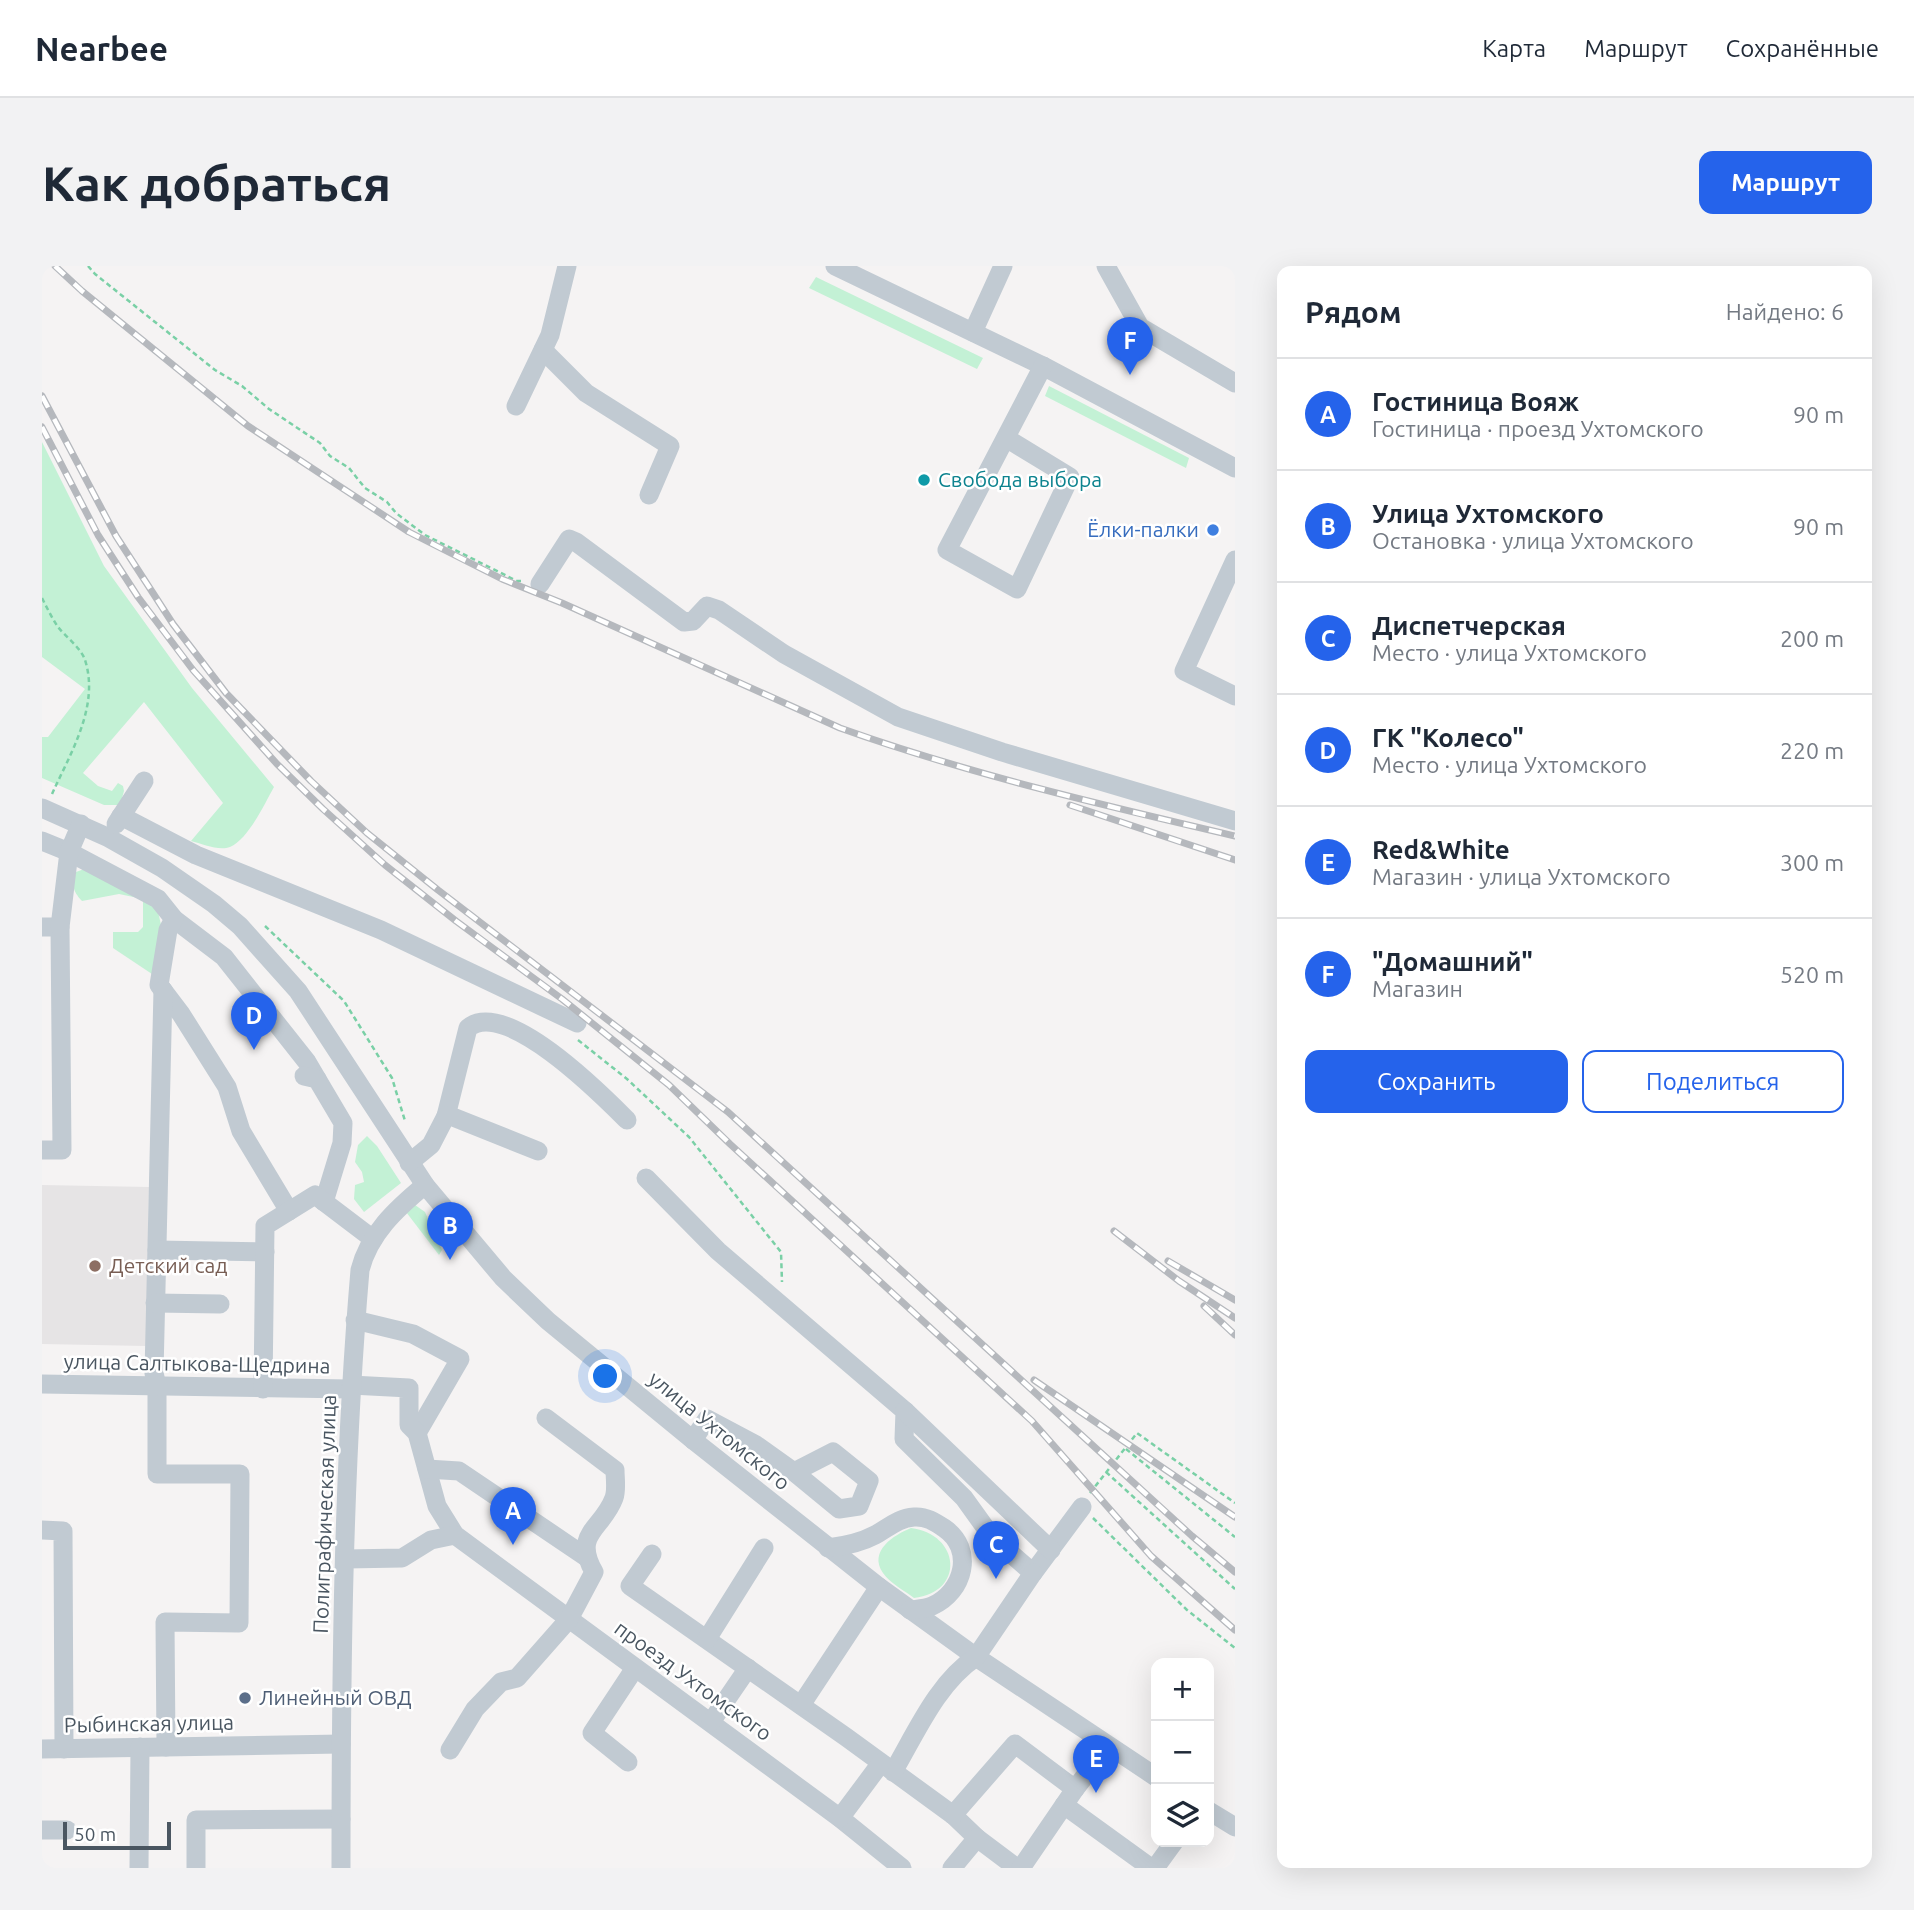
<!DOCTYPE html>
<html lang="ru">
<head>
<meta charset="utf-8">
<style>
	:root { --surface:#fff; --page:#f2f2f3; --text:#1f2937; --muted:#747a83; --line:#e0e1e3; --accent:#2563eb }
	body { margin:0; font-family:Ubuntu,sans-serif; background:var(--page); color:var(--text) }
	.controls { position:absolute; right:21px; bottom:21px; display:grid; overflow:hidden; border-radius:14px; box-shadow:0 7px 28px #0002 }
	.controls button { width:63px; height:63px; display:grid; place-items:center; padding:0; border:0; border-bottom:2px solid var(--line); background:var(--surface); color:var(--text); font:35px sans-serif }
	.scale { position:absolute; left:21px; bottom:18px; width:108px; box-sizing:border-box; padding-left:7px; border:4px solid #4a5661; border-top:0; font-size:19px; line-height:24px; white-space:nowrap; color:#4a5661; -webkit-text-stroke:5px #fff; paint-order:stroke }
	.you { position:absolute; left:564px; top:1111px; width:24px; height:24px; margin:-18px; border:5px solid #fff; border-radius:50%; background:#1a73e8; box-shadow:0 0 0 10px #1a73e833 }
	.badge { display:grid; place-items:center; width:46px; height:46px; border-radius:50%; background:var(--accent); color:#fff; font-size:23px; font-weight:700 }
	.pin { position:absolute; translate:-50% -58px; filter:drop-shadow(0 2px 4px #0008) }
	.pin::after { content:''; position:absolute; top:37px; width:24px; height:21px; background:inherit; clip-path:polygon(0 0,100% 0,50% 100%) }
	.list { margin:0; padding:0; list-style:none }
	h2 { display:flex; justify-content:space-between; align-items:center; height:91px; margin:0; padding:0 28px; font-size:30px }
	h2 small { font-size:23px; font-weight:400; color:var(--muted) }
	.list li { display:grid; grid-template-columns:46px 1fr auto; gap:21px; align-items:center; box-sizing:border-box; height:112px; padding:0 28px; border-top:2px solid var(--line) }
	.list b { display:block; font-size:26px; white-space:nowrap }
	.list p { margin:0; font-size:23px; white-space:nowrap; color:var(--muted) }
	.list em { font-size:23px; font-style:normal; color:var(--muted) }
	.actions { display:flex; gap:14px; padding:21px 28px }
	.actions a { flex:1; padding:16px 0; border:2px solid var(--accent); border-radius:14px; text-align:center; font-size:24px; color:var(--accent) }
	.actions .main { background:var(--accent); color:#fff }
	.icon { flex:none; width:38px; height:38px; fill:none; stroke:currentColor; stroke-width:2; stroke-linecap:round; stroke-linejoin:round }
	.map { position:relative; flex:none; width:1193px; height:1602px; overflow:hidden; border-radius:14px }
	header { display:flex; align-items:center; gap:42px; box-sizing:border-box; height:98px; padding:0 35px; background:var(--surface); border-bottom:2px solid var(--line) }
	header strong { font-size:33px }
	nav { display:flex; gap:38px; margin-inline-start:auto; font-size:24px }
	.intro { display:flex; align-items:center; justify-content:space-between; box-sizing:border-box; height:168px; padding:0 42px }
	h1 { margin:0; font-size:49px }
	.button { padding:18px 32px; border-radius:14px; background:var(--accent); color:#fff; font-size:24px; font-weight:700 }
	main { display:flex; gap:42px; padding:0 42px }
	aside { flex:1; background:var(--surface); border-radius:14px; box-shadow:0 7px 28px #0002 }
	.map>svg:first-child { display:block }
	.education { fill:#e6e4e5 }
	.green { fill:#c3f1d5 }
	.lines { fill:none; stroke-linecap:round; stroke-linejoin:round }
	.path { stroke:#7ad0a6; stroke-width:2.5; stroke-dasharray:5 3.5; stroke-linecap:butt }
	.minor { stroke:#c1cad2; stroke-width:19 }
	.rail-casing { stroke:#b5b8bd; stroke-width:7 }
	.rail { stroke:#fff; stroke-width:4.5; stroke-dasharray:13; stroke-linecap:butt }
	.culture-dot { fill:#0f9aa8; stroke:#fff; stroke-width:2.5 }
	.shop-dot { fill:#3f7fe0; stroke:#fff; stroke-width:2.5 }
	.education-dot { fill:#8d6e63; stroke:#fff; stroke-width:2.5 }
	.service-dot { fill:#5c6f8a; stroke:#fff; stroke-width:2.5 }
	.labels { text-anchor:middle; stroke-width:5; stroke-linejoin:round; paint-order:stroke }
	.culture-label { font-size:21px; fill:#0d838f; stroke:#fff; text-anchor:start }
	.shop-label { font-size:21px; fill:#366cbe; stroke:#fff; text-anchor:end }
	.education-label { font-size:21px; fill:#785e54; stroke:#fff; text-anchor:start }
	.street-label { font-size:21px; fill:#4a5661; stroke:#fff }
	.service-label { font-size:21px; fill:#4e5e75; stroke:#fff; text-anchor:start }
</style>
</head>
<body>
<header>
<strong>Nearbee</strong>
<nav><a>Карта</a><a>Маршрут</a><a>Сохранённые</a></nav>
</header>
<div class="intro"><h1>Как добраться</h1><a class="button">Маршрут</a></div>
<main>
<div class="map">
<svg width="1193" height="1602" viewBox="0 0 1193 1602">
	<rect width="100%" height="100%" fill="#f5f3f3"/>
	<path class="education" d="M0,919L107,921L104,1080L0,1078Z"/>
	<g class="green">
		<path d="M774,11L941,92L935,103L767,22Z"/>
		<path d="M1007,120L1147,192L1144,202L1003,130Z"/>
		<path d="M0,176L62,300L150,422L232,521C223,537 206,574 188,581C177,585 160,578 149,575L181,537L102,436L41,507L56,520L70,525L76,517L81,520L82,525L78,539H62L0,512V471H6L43,423L0,391Z"/>
		<path d="M45,602L103,631L115,641L119,659L113,710L71,682V666H96L101,661V633L77,628L40,635C30,624 30,619 34,606Z"/>
		<path d="M325,870L335,880L359,917L322,946L312,933L313,919L322,916L320,906L313,896L316,879Z"/>
		<path d="M373,939L383,946L400,984L397,989L361,942Z"/>
		<path d="M869,1262C918,1268 924,1326 872,1332C863,1325 848,1317 841,1307C826,1285 852,1269 869,1262Z"/>
	</g>
	<g class="lines">
		<g class="path">
			<path d="M46,0L53,8L173,104L200,120L227,143L278,177L288,190L307,202L323,222L345,236L354,247L383,269L475,315H481"/>
			<path d="M0,332C5,342 10,352 16,361C24,371 39,382 43,394C58,440 28,488 10,528"/>
			<path d="M223,660L302,735L350,812L363,855"/>
			<path d="M536,774L585,813L647,871L739,986L740,1016"/>
			<path d="M1084,1183L1193,1271"/>
			<path d="M1064,1206L1193,1323"/>
			<path d="M1048,1227L1095,1167L1193,1237"/>
			<path d="M1051,1252L1145,1344L1193,1382"/>
		</g>
		<g class="minor">
			<path d="M793,0L1001,100L1193,202"/>
			<path d="M1064,0L1098,61L1193,117"/>
			<path d="M931,66L961,0"/>
			<path d="M501,84L544,127L628,180L607,229"/>
			<path d="M474,140L508,69L525,0"/>
			<path d="M964,172L1028,211L975,323L905,284L1001,100"/>
			<path d="M1193,294L1142,405L1193,430"/>
			<path d="M498,318L527,273L534,276L642,356L651,355L665,340L677,344L742,388L856,451L960,486L1193,555"/>
			<path d="M0,542L65,571L120,602L172,638L198,660L256,725L383,919L461,1012L506,1055L651,1174L837,1321L934,1391L1114,1511"/>
			<path d="M79,550L154,589L339,664L535,757"/>
			<path d="M74,558L102,515"/>
			<path d="M0,575L27,586L116,633L132,653L182,691L265,796L275,813"/>
			<path d="M132,653L126,664L117,719L139,748L185,821L199,865L247,945"/>
			<path d="M0,661H18L20,884H0"/>
			<path d="M18,661L27,586L39,558"/>
			<path d="M121,724L112,1107L115,1120V1208H198L197,1357L123,1356L124,1481"/>
			<path d="M262,810L275,813L301,857L300,877L282,936"/>
			<path d="M404,850L426,762C463,731 560,829 585,854"/>
			<path d="M367,897L389,879L404,850L411,851L496,885"/>
			<path d="M604,912L676,985L863,1145L862,1173L922,1232L950,1271L991,1307L1040,1241"/>
			<path d="M115,984L223,986"/>
			<path d="M113,1037L178,1038"/>
			<path d="M313,1054L371,1068L418,1093L375,1167"/>
			<path d="M0,1118L308,1123"/>
			<path d="M309,1119L367,1122V1159L375,1167L395,1240L413,1269L798,1552L860,1602"/>
			<path d="M221,1123L223,960L273,929L331,973"/>
			<path d="M863,1145L1009,1284"/>
			<path d="M651,1174L665,1153L714,1179L752,1206L797,1243L817,1240L827,1215L791,1186L752,1206"/>
			<path d="M385,1203L417,1205L544,1291"/>
			<path d="M0,1264L21,1265L22,1483"/>
			<path d="M786,1282C803,1280 818,1277 833,1269C846,1262 856,1252 872,1251C884,1250 893,1256 902,1262C933,1283 922,1326 890,1340C883,1343 875,1343 868,1344"/>
			<path d="M610,1288L588,1320L804,1471L911,1549L935,1572L975,1602"/>
			<path d="M304,1293L360,1292L389,1274L413,1269"/>
			<path d="M665,1373L722,1282"/>
			<path d="M759,1439L837,1321"/>
			<path d="M669,1456L706,1402"/>
			<path d="M0,1483L299,1478"/>
			<path d="M408,1484L433,1443L459,1416L475,1412L527,1353L552,1306C530,1267 560,1264 572,1232C575,1224 573,1212 573,1204L504,1152"/>
			<path d="M586,1496L550,1467L593,1402"/>
			<path d="M851,1506C874,1467 895,1417 934,1391L991,1307"/>
			<path d="M1022,1539L1109,1602"/>
			<path d="M1167,1545L1193,1561"/>
			<path d="M911,1549L973,1478L1033,1523"/>
			<path d="M798,1552L839,1497"/>
			<path d="M0,1564H25"/>
			<path d="M97,1602L98,1481"/>
			<path d="M154,1602V1554L299,1553"/>
			<path d="M299,1602C299,1403 301,1203 318,1004C327,968 354,943 383,919"/>
			<path d="M910,1602L935,1572"/>
			<path d="M979,1602L1033,1523L1066,1480"/>
			<path d="M1113,1602L1132,1576"/>
		</g>
		<g class="rail-casing">
			<g id="rail">
				<path d="M13,0L40,25L206,160L367,266L460,313L520,337L798,462C927,508 1060,539 1193,570"/>
				<path d="M0,130L74,270L131,358L184,427L269,515L325,567L396,624L686,846L1150,1270L1193,1306"/>
				<path d="M0,161L56,269L96,331L151,404L235,498L281,543L343,599L414,655L520,733L627,819L688,878L990,1155L1109,1290L1193,1364"/>
				<path d="M1028,539L1193,594"/>
				<path d="M1072,965L1137,1015L1193,1052"/>
				<path d="M1126,995L1193,1034"/>
				<path d="M1162,1040L1193,1069"/>
				<path d="M992,1114L1193,1251"/>
			</g>
		</g>
		<use href="#rail" class="rail"/>
	</g>
	<circle class="culture-dot" cx="882" cy="214" r="7"/>
	<circle class="shop-dot" cx="1171" cy="264" r="7"/>
	<circle class="education-dot" cx="53" cy="1000" r="7"/>
	<circle class="service-dot" cx="203" cy="1432" r="7"/>
	<g class="labels">
		<g class="culture-label">
			<text x="896" y="221">Свобода выбора</text>
		</g>
		<g class="shop-label">
			<text x="1157" y="271">Ёлки-палки</text>
		</g>
		<g class="education-label">
			<text x="67" y="1007">Детский сад</text>
		</g>
		<g class="street-label">
			<text transform="translate(155 1098) rotate(1)" y="7">улица Салтыкова-Щедрина</text>
			<text transform="translate(677 1165) rotate(39)" y="7">улица Ухтомского</text>
			<text transform="translate(283 1248) rotate(-88)" y="7">Полиграфическая улица</text>
			<text transform="translate(651 1415) rotate(36)" y="7">проезд Ухтомского</text>
			<text transform="translate(107 1458) rotate(-1)" y="7">Рыбинская улица</text>
		</g>
		<g class="service-label">
			<text x="217" y="1439">Линейный ОВД</text>
		</g>
	</g>
</svg>
<div class="controls">
<button>+</button>
<button>−</button>
<button><svg class="icon" aria-label="layers" viewBox="0 0 24 24"><path d="M12 4l9 5-9 5-9-5zM3 14l9 5 9-5"/></svg></button>
</div>
<div class="scale">50 m</div>
<div class="you"></div>
<div class="pin badge" style="left:471px;top:1279px">A</div>
<div class="pin badge" style="left:408px;top:994px">B</div>
<div class="pin badge" style="left:954px;top:1313px">C</div>
<div class="pin badge" style="left:212px;top:784px">D</div>
<div class="pin badge" style="left:1054px;top:1527px">E</div>
<div class="pin badge" style="left:1088px;top:109px">F</div>
</div>
<aside>
<h2>Рядом<small>Найдено: 6</small></h2>
<ul class="list">
<li><span class="badge">A</span><div><b>Гостиница Вояж</b><p>Гостиница · проезд Ухтомского</p></div><em>90 m</em></li>
<li><span class="badge">B</span><div><b>Улица Ухтомского</b><p>Остановка · улица Ухтомского</p></div><em>90 m</em></li>
<li><span class="badge">C</span><div><b>Диспетчерская</b><p>Место · улица Ухтомского</p></div><em>200 m</em></li>
<li><span class="badge">D</span><div><b>ГК &quot;Колесо&quot;</b><p>Место · улица Ухтомского</p></div><em>220 m</em></li>
<li><span class="badge">E</span><div><b>Red&amp;White</b><p>Магазин · улица Ухтомского</p></div><em>300 m</em></li>
<li><span class="badge">F</span><div><b>&quot;Домашний&quot;</b><p>Магазин</p></div><em>520 m</em></li>
</ul>
<div class="actions"><a class="main">Сохранить</a><a>Поделиться</a></div>
</aside>
</main>
</body>
</html>
